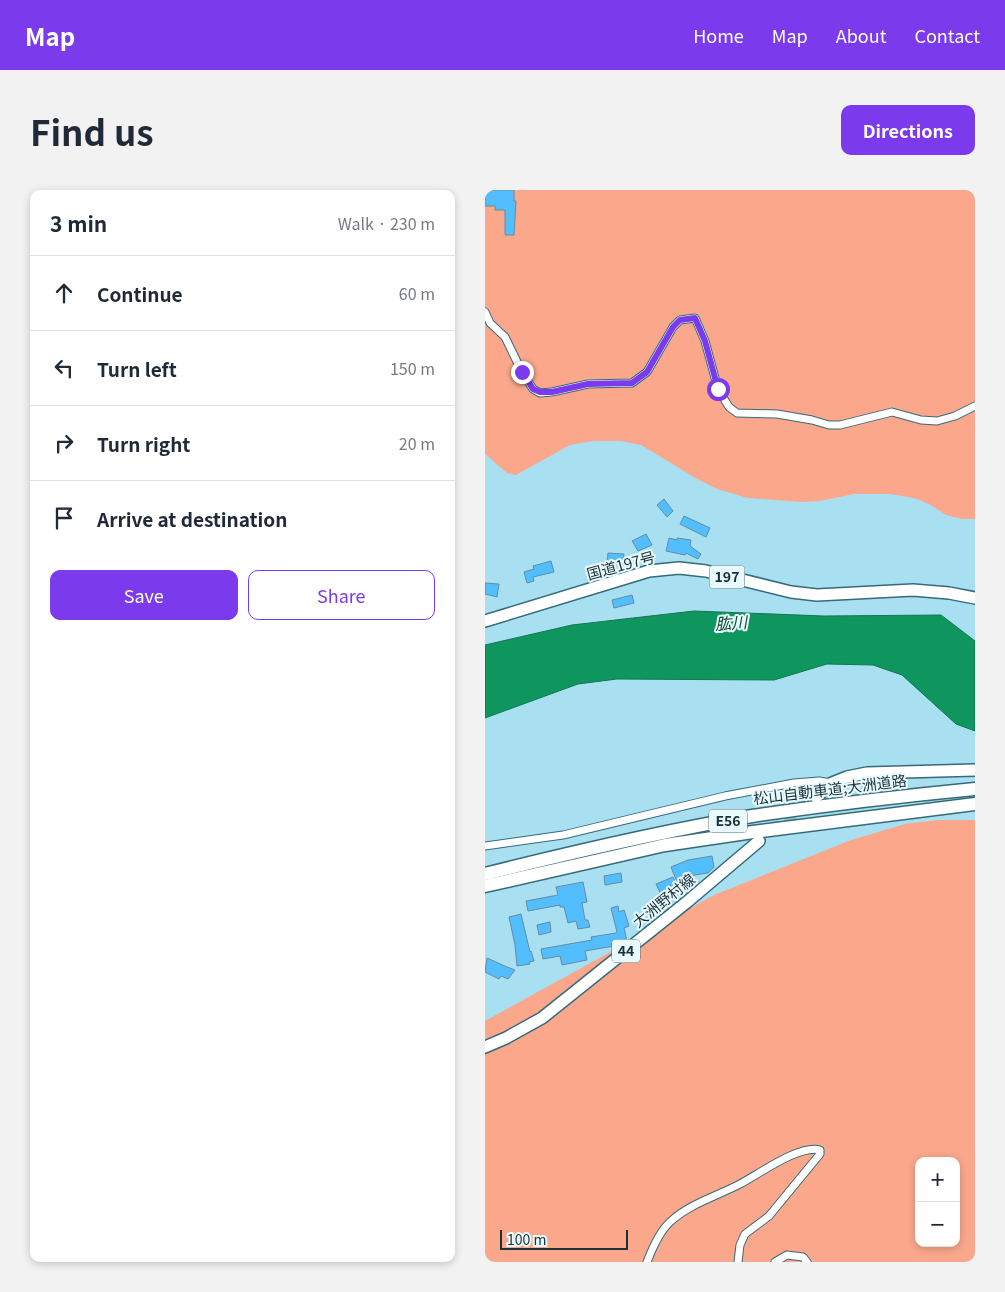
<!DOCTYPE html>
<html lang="en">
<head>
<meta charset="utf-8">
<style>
	:root { --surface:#fff; --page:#f2f2f3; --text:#1f2937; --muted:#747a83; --line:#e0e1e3; --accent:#7c3aed }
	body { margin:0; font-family:Georgia,"Noto Sans JP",serif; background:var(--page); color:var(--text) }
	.controls { position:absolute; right:15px; bottom:15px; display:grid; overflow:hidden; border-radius:10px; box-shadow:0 2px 8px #0003 }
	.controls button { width:45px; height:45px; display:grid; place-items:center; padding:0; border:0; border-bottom:1px solid var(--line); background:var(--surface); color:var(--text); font:25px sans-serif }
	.scale { position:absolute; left:15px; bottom:12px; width:128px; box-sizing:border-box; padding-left:5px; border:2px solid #1a3137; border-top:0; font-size:14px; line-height:18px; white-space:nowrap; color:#1a3137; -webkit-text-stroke:4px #e9faff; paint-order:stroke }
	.stop { position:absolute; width:15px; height:15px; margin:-11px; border:4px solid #7c3aed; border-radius:50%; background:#fff }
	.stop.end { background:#7c3aed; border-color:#fff; box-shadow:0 1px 5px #0008 }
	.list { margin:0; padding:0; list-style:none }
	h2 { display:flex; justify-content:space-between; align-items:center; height:65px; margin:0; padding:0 20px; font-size:21px }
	h2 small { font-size:16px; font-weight:400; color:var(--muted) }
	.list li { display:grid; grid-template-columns:32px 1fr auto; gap:15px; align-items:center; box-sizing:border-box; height:75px; padding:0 20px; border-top:1px solid var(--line) }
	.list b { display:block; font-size:19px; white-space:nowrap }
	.list em { font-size:16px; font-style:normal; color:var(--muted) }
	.actions { display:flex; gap:10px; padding:15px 20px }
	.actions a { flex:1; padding:11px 0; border:1px solid var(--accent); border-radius:10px; text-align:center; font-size:18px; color:var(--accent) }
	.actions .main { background:var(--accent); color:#fff }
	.icon { flex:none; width:28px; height:28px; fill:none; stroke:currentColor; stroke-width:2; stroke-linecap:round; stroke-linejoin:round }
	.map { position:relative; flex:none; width:490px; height:1072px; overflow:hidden; border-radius:10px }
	header { display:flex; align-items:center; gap:30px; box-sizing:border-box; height:70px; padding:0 25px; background:var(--accent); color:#fff }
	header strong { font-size:24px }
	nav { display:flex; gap:28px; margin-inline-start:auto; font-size:18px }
	.intro { display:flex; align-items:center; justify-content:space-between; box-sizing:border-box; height:120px; padding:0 30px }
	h1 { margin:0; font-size:35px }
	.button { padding:12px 22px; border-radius:10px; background:var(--accent); color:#fff; font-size:18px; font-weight:700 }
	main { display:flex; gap:30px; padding:0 30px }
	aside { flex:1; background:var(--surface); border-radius:10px; box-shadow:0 2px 8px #0003 }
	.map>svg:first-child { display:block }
	.green { fill:#faa78c; fill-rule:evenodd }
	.water { fill:#0f955e; stroke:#127752 }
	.building { fill:#53befe; stroke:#638ca7 }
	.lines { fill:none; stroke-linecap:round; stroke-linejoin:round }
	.primary-tunnel { stroke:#8cbdcc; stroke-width:11; stroke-dasharray:11 5.5; stroke-linecap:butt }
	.minor-casing { stroke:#356a79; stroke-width:9 }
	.primary-casing { stroke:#356a79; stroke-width:14 }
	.trunk-casing { stroke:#356a79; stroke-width:14 }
	.motorway-casing { stroke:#356a79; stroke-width:15 }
	.minor { stroke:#fff; stroke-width:7 }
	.primary { stroke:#fff; stroke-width:11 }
	.trunk { stroke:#fff; stroke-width:11 }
	.motorway { stroke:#fff; stroke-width:12 }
	.route { stroke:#7c3aed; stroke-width:6 }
	.labels { text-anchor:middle; stroke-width:4; stroke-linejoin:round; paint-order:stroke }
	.shield { fill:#e9faff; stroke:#586d73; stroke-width:1 }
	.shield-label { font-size:14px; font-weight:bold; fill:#1a3137 }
	.street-label { font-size:15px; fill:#1a3137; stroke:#e9faff }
	.water-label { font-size:16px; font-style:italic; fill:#0b4b2f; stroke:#e9faff }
</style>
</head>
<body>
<header>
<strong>Map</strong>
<nav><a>Home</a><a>Map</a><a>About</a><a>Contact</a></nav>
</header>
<div class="intro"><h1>Find us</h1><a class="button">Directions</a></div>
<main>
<aside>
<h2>3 min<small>Walk · 230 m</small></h2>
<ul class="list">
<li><svg class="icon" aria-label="ahead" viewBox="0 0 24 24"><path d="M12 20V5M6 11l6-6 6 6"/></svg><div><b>Continue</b></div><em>60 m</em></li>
<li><svg class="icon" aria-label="left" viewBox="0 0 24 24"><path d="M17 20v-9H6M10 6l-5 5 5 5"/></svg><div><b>Turn left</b></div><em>150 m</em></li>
<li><svg class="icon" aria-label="right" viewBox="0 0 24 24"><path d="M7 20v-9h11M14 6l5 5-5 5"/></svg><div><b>Turn right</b></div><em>20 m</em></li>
<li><svg class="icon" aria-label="arrive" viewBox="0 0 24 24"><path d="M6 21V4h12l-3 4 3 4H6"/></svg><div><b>Arrive at destination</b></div></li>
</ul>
<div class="actions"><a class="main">Save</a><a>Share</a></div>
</aside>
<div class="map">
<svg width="490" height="1072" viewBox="0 0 490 1072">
	<rect width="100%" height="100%" fill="#a8e0f1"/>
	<g class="green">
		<path d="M0,0H490V329H477L461,325L444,314L429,308L405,304H369L335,311L317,312L263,308L232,299L212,289L156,255L135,251H108L85,255L31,285L22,283L0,264Z"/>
		<path d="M453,630H490V1072H0V831L229,705L366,650L420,634ZM434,971H471V1053H434Z"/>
	</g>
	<path class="water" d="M209,421L339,426L456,425L490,451V541L471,534L417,485L388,475L342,474L289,490L132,489L93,494L0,528V455L87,435Z"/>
	<g class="building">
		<path d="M0,0H29V11H31L29,45H20V20H10V16H0Z"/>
		<path d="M179,309L188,321L182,327L172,315Z"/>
		<path d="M199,326L225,338L221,347L195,334Z"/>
		<path d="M161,344L167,355L153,361L147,351Z"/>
		<path d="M184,348L192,350V348L206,350L205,356L216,364L213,369L201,363L200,365L181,361Z"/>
		<path d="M123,363L139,364L138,375L122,373Z"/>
		<path d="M66,371L69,382L48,387L49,391L42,393L39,382L49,379L48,376Z"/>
		<path d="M0,393L14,394L12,407L0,404Z"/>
		<path d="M147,405L149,413L129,418L127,410Z"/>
		<path d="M227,666L229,677L223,683L210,685L192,692L186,677L203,670Z"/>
		<path d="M136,683L137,692L120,695L119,686Z"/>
		<path d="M188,687L196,705L179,711L171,694Z"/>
		<path d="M98,692L102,712L97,713L100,730H103L105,737L93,739L91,731L83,733L79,717H75V715L43,721L41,711L73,705L71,697Z"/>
		<path d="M133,716L134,722L139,720L144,736L139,738L142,751L140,752L135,755L100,761L102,770L77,775L75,766L58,769L56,759L107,750L106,747L131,743L132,742L126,718Z"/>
		<path d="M36,724L45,762L46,761L49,771L44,772L45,774L32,776L30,755L24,727Z"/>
		<path d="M65,732L66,742L54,745L52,735Z"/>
		<path d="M2,768L22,777L30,780L23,789L16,786L14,789L0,782Z"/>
	</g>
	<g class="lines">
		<path class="primary-tunnel" d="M287,641L318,617"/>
		<g class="minor-casing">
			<g id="minor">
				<path d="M0,122L5,133L20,147L37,182L48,199L55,203L67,202L103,194L147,193L162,182L188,137L195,130L210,128L220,151L233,199L244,217L252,223L292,224L327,230L344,235H355L407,222L436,230L452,231L470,226L490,216"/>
				<path d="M0,656L78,645L240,606L309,593L334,591L347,593"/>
				<path d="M162,1072C167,1059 174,1042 185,1032C204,1014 232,1006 255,994C274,984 315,954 335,960V964L284,1026L260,1044L255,1055L253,1072"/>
				<path d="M290,1072L302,1065L318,1067L322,1072"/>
			</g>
		</g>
		<g class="primary-casing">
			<g id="primary">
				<path d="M331,607L347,593L362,587L382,583L490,580"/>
				<path d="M0,857L21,848L57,828L202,712L274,651"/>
			</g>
		</g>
		<g class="trunk-casing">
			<path id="trunk" d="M0,431L164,381L194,378L221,381L306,402L332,405L428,400L464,403L490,408"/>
		</g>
		<g class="motorway-casing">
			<g id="motorway">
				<path d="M0,684C88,662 177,641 267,626C341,615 416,606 490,599"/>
				<path d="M0,696L180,655L268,642L490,614"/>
			</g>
		</g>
		<use href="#minor" class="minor"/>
		<use href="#primary" class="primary"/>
		<use href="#trunk" class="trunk"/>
		<use href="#motorway" class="motorway"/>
	</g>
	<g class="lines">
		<path class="route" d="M37,182L48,199L55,202H67L103,194L147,193L162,182L188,137L195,130L210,128L220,151L233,199"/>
	</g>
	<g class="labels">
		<g class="shield">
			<rect x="224.5" y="375.5" width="35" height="23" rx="4"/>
			<rect x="224" y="619.5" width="38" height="23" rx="4"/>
			<rect x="127" y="749.5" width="28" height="23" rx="4"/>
		</g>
		<g class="shield-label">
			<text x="242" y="392">197</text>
			<text x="243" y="636">E56</text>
			<text x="141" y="766">44</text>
		</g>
		<g class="street-label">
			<text transform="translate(136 376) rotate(-15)" y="5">国道197号</text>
			<text transform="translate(345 600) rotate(-7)" y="5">松山自動車道;大洲道路</text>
			<text transform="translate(179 711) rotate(-39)" y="5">大洲野村線</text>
		</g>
		<g class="water-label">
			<text transform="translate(246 433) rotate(-4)" y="6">肱川</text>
		</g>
	</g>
</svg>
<div class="controls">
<button>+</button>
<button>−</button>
</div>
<div class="scale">100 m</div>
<div class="stop" style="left:233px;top:199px"></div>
<div class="stop end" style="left:37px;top:182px"></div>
</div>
</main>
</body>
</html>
